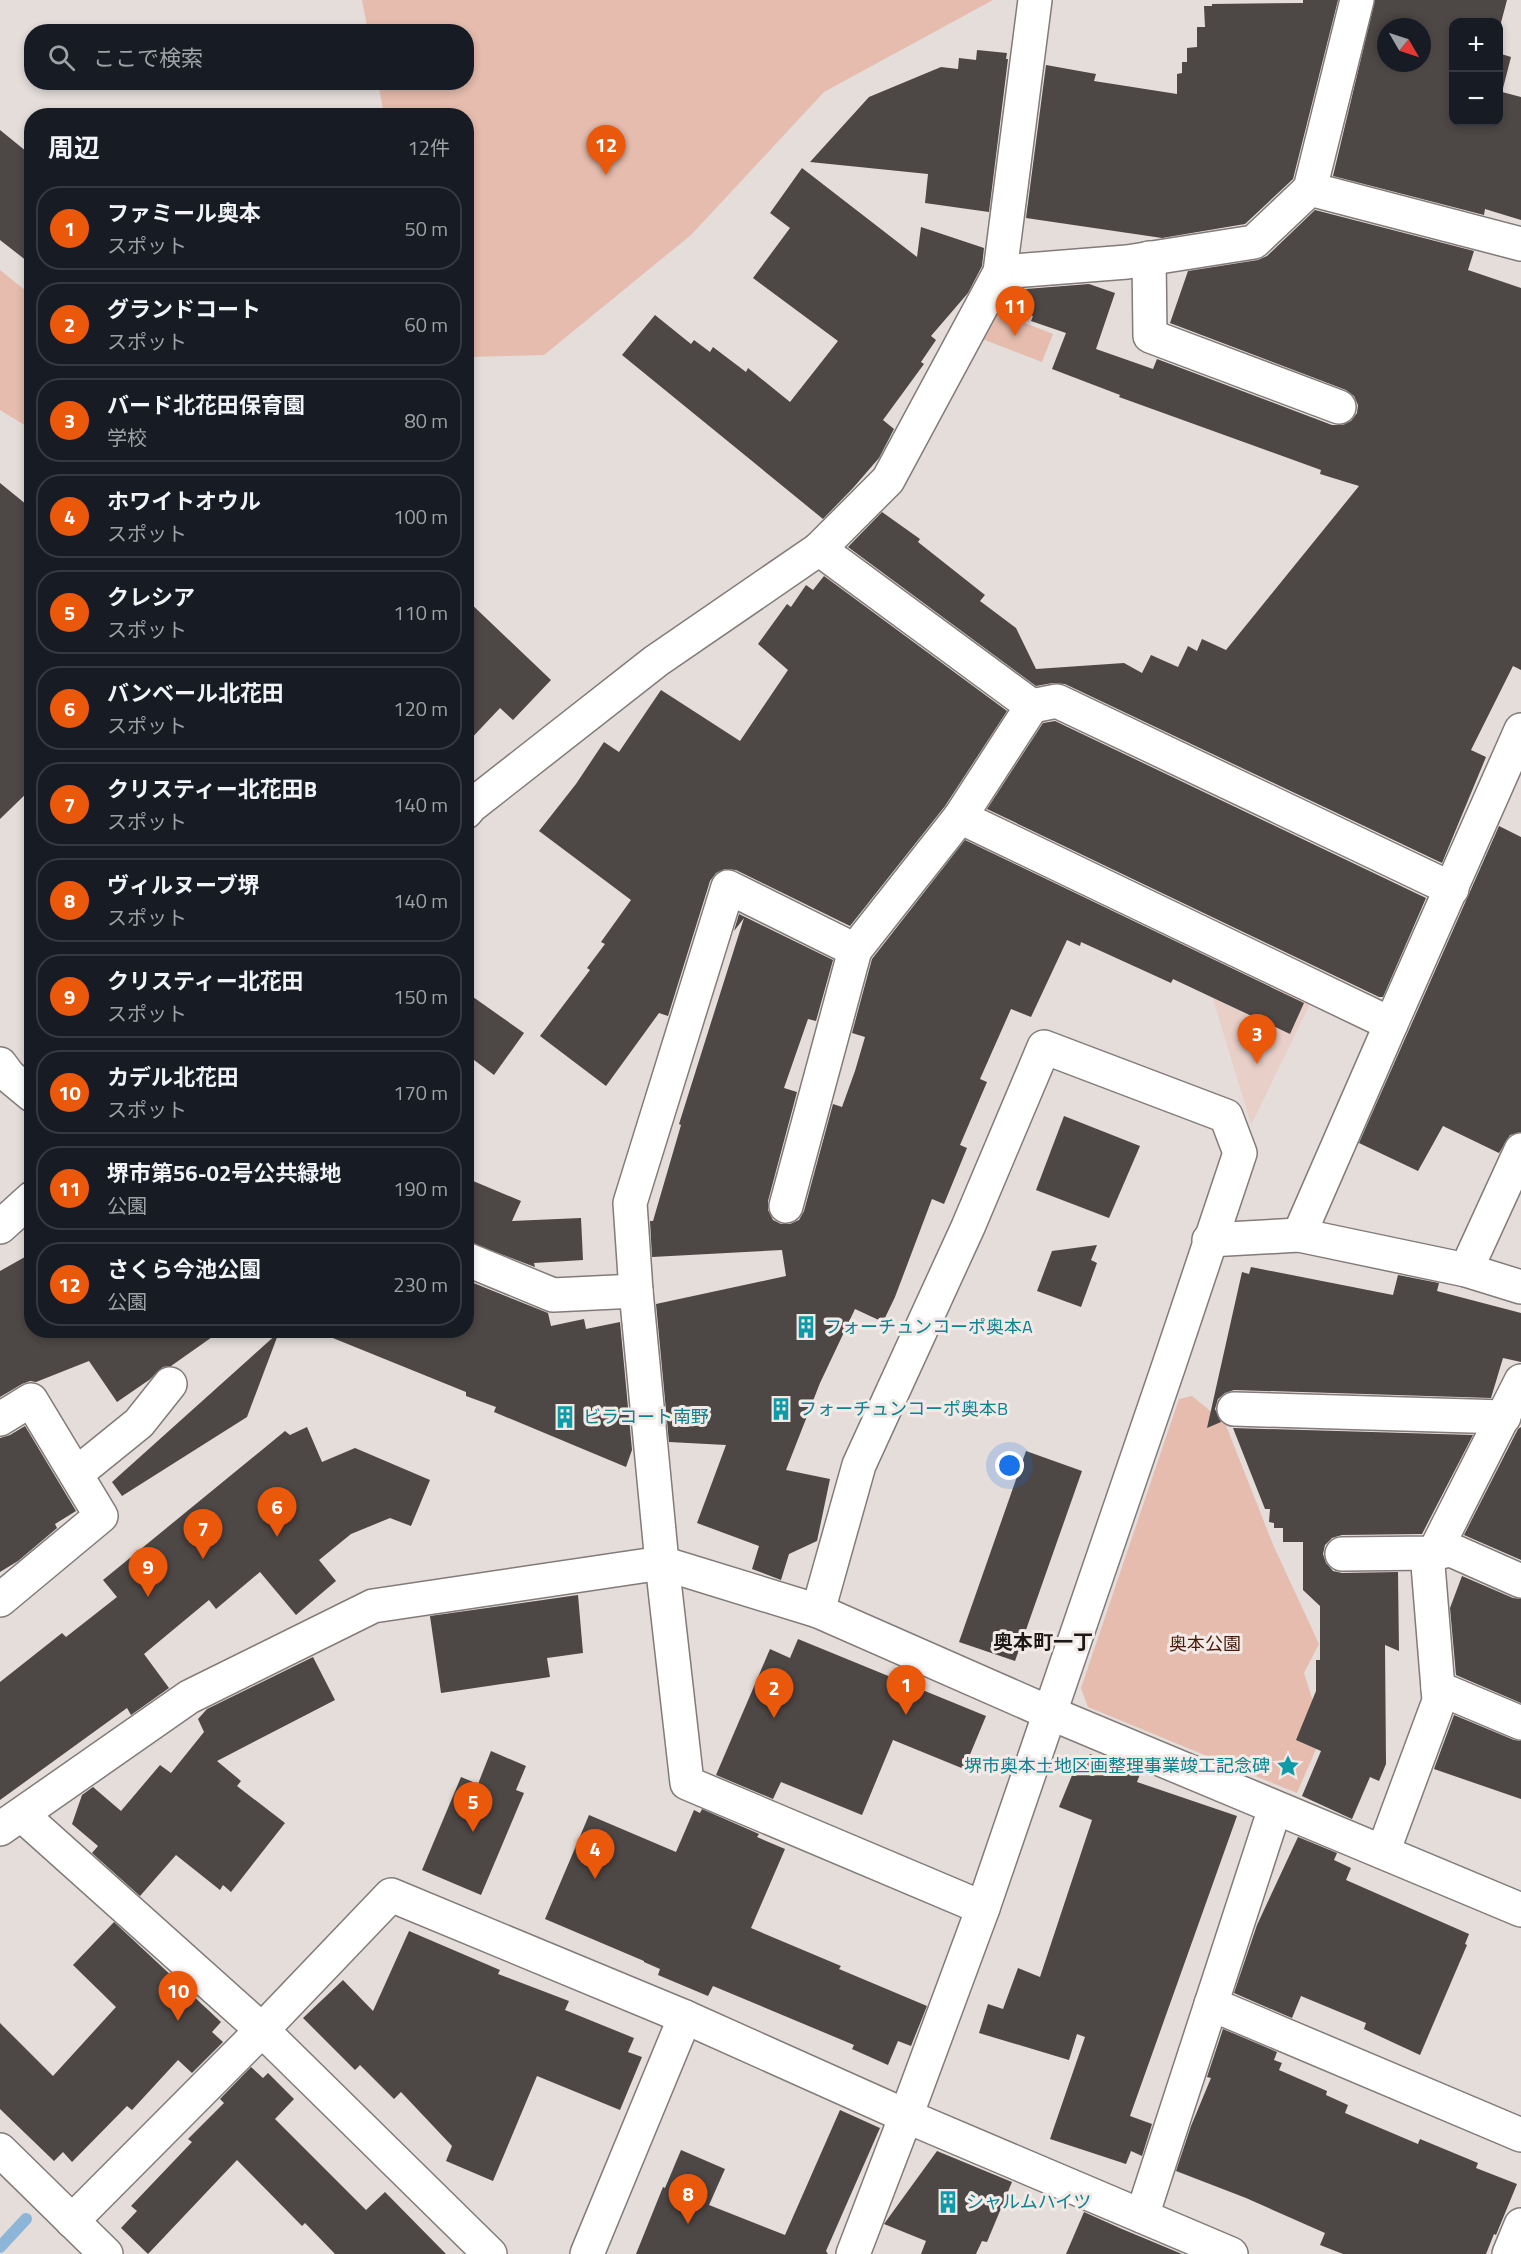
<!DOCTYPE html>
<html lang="ja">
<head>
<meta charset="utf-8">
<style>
	:root { --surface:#171b24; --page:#242831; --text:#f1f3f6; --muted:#9ea1a6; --line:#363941; --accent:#ea580c }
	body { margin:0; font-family:"Titillium Web","Noto Sans JP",sans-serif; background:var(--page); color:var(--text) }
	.controls { position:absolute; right:18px; top:18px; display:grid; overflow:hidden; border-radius:12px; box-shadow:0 3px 9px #0003 }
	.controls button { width:54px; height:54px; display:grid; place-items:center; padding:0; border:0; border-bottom:2px solid var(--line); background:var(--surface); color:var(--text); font:30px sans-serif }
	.compass { position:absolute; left:1377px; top:18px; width:54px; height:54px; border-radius:50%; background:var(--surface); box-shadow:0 3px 9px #0003; rotate:129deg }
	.you { position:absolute; left:1010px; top:1466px; width:21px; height:21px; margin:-15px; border:4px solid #fff; border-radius:50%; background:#1a73e8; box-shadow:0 0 0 9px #1a73e833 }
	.badge { display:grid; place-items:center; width:39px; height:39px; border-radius:50%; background:var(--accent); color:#fff; font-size:20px; font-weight:700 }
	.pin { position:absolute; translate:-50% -50px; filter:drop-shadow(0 2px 3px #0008) }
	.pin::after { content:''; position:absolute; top:32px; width:21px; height:18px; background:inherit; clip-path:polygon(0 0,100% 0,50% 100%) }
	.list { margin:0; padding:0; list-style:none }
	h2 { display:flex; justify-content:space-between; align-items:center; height:78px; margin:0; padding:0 24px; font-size:26px }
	h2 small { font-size:20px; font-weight:400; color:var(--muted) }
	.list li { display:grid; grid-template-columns:39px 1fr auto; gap:18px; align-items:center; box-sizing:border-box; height:84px; margin:0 12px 12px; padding:0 12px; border:2px solid var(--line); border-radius:24px }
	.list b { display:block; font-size:22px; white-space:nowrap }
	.list p { margin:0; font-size:20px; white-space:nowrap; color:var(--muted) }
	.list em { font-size:20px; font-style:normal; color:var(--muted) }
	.icon { flex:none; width:33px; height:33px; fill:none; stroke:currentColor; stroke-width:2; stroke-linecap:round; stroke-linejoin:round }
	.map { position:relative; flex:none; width:1521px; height:2254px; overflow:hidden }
	.search { position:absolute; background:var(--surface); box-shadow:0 3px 9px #0003; left:24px; top:24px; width:450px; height:66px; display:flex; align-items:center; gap:15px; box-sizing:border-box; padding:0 21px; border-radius:24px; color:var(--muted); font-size:22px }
	.panel { position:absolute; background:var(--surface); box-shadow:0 3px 9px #0003; left:24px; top:108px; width:450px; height:1230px; border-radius:24px }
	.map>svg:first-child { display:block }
	.education { fill:#e8cfc8 }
	.green { fill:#e5bcad }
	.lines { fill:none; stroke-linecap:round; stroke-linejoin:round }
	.stream { stroke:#8cb5d7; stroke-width:12 }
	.building { fill:#4d4745; fill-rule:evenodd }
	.minor-casing { stroke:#827b79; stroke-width:36 }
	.minor { stroke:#fff; stroke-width:33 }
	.labels { text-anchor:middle; stroke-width:6; stroke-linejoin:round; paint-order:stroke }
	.culture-label { font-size:18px; fill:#0d838f; stroke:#f2eae7; text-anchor:start }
	.park-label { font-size:18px; fill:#481a07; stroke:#f2eae7 }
	.neighbourhood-label { font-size:20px; font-weight:bold; fill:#1b1817; stroke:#f2eae7 }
</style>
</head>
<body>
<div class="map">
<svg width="1521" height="2254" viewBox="0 0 1521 2254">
	<rect width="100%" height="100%" fill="#e4ddda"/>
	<path class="education" d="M1200,956L1310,1004L1251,1125V1124Z"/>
	<g class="green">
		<path d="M362,0H993L824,92L691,235L544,355L467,357L466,116L384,115L378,83L466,82V32L368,31Z"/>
		<path d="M0,270L31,295V429L0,410Z"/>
		<path d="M994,311L1053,334L1042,362L977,337Z"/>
		<path d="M1192,1396L1225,1423L1274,1547L1319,1644L1304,1673L1323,1733L1297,1793L1088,1707L1081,1688L1179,1399Z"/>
	</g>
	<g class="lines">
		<path class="stream" d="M0,2247L26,2219"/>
	</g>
	<g class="building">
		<path d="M1303,0H1338L1293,179L1245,224L1162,238L1026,218L1046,65L1096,74L1094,81L1177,94V74L1182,73V62H1187V48L1197,47V27H1205L1204,6H1212V4L1303,3Z"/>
		<path d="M1375,0H1507L1498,34V22H1454V122H1498V53L1511,57L1502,92L1521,97V220L1485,209L1484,215L1333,176ZM1386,27H1422V63H1386Z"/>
		<path d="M977,50L1007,53L1006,59H1008L989,212L925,203L928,174L810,162L869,97L941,67L958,69L959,58L976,60Z"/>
		<path d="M0,130L32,156V265L0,240Z"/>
		<path d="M802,168L917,257L921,227L984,248L982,266L968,293L931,336L936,340L921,362L924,364L883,420L894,429L879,458L853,488L823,519L622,355L655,315L691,344L694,340L710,352L713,347L746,372L748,368L790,402L838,341L753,278L790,228L770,213Z"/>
		<path d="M1315,210L1474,251L1468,270L1521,288V670L1513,666L1471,750L1486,757L1442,863L1065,684L1053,683L1036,686L848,547L882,512L920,539L918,542L985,595L980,601L1016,628L1036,669L1124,663L1142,673L1151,655L1178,667L1188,646L1197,651L1202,639L1226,650L1359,486L1320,474L1321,470L1119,397L1120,395L1052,369L1066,333L1031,321L1033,316L1003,306L1012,290L1089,284L1115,293L1096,349L1153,369L1157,359L1332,425H1343L1351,421L1357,413L1358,405L1354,396L1346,390L1170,323L1188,271L1258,260L1267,256Z"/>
		<path d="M0,483L32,509V788L0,819Z"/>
		<path d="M824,576L1007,711L945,806L850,926L736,870L725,869L716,873L710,881L668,1016L659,1013L606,1086L540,1036L590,970L587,968L605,944L601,942L631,900L539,831L576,784L604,742L619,752L661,690L740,741L788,670L758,644L787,604L791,607L806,585L813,590Z"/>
		<path d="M466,599L551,680L513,720L500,708L466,744Z"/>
		<path d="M1055,721L1426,898L1383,997H1379L987,809L1043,723Z"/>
		<path d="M1499,826L1521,837V1132L1510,1135L1499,1153L1443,1126L1418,1171L1359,1143Z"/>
		<path d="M965,840L1304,1003L1290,1034L1173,979L1171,983L1081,942L1080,946L1067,940L1031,1017L1011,1009L980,1079L987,1082L960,1145L967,1148L944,1204L932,1199L895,1297L883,1322L855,1309L820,1383L786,1470L830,1479L817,1541L789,1554L781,1580L752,1569L759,1546L697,1523L726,1445L669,1442L656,1304L786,1276L782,1250L652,1257L650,1221H653L681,1125L679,1124L744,918L734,931L739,914L833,960L816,1021L808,1019L784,1088L797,1092L768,1201V1210L773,1220L781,1224H790L799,1220L804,1211L833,1104L842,1107L855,1071L865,1037L852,1033L872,959Z"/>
		<path d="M466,992L524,1033L494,1075L466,1054Z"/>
		<path d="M1064,1116L1140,1146L1109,1218L1036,1190Z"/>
		<path d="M466,1178L521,1201L512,1221L581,1218L583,1260L534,1263L535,1267L466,1241Z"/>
		<path d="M1097,1245L1091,1260L1097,1263L1081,1307L1037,1291L1052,1251Z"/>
		<path d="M32,1253V1330H222L171,1366L163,1367L149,1380L117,1402L89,1361L36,1382L30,1381L22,1384L0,1397V1271Z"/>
		<path d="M1251,1267L1393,1295L1398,1275L1439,1283L1437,1291L1521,1313V1362L1503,1358L1491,1398L1234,1390L1225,1393L1218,1399L1215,1409L1221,1422L1207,1428L1242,1272L1249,1274Z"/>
		<path d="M466,1280L548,1313L551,1326L584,1319L586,1329L620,1322L632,1450L626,1467L494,1412L496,1407L466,1396V1392L318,1332L466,1330Z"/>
		<path d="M279,1332L247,1417L122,1496L112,1482Z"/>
		<path d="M25,1426L76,1511L55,1524L57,1528L18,1561L0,1572V1438L10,1435Z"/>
		<path d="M307,1427L322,1462L355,1448L430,1480L411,1526L390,1518L351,1534L319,1560L336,1581L296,1615L260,1572L216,1609L209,1600L144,1654L169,1688L131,1715L127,1708L0,1800V1682L62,1633L66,1637L117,1597L103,1580L285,1431L290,1435Z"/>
		<path d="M1521,1427V1560L1464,1535L1518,1429Z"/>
		<path d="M1233,1428L1473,1435L1422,1534L1342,1535L1332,1538L1325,1545L1323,1554L1326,1563L1333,1571L1342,1573L1398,1572L1399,1651L1385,1645L1386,1764L1379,1781L1370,1777L1352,1819L1302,1796L1321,1751L1296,1740L1316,1691V1660H1320V1606L1303,1590V1542H1283V1528H1274V1523L1269,1522L1270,1509H1265Z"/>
		<path d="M1026,1451L1082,1471L1015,1661L959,1642Z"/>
		<path d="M1462,1576L1513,1598L1521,1599V1703L1456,1675L1450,1608Z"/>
		<path d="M578,1595L583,1653L547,1658L550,1677L441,1693L430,1616Z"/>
		<path d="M798,1639L986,1716L964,1769L893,1740L862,1815L781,1782L773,1799L716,1775L770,1649L790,1658Z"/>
		<path d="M313,1657L335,1700L217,1761L241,1781L237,1786L285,1823L231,1892L223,1885L220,1890L176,1855L140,1896L92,1853L98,1846L72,1824L82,1795L93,1787L121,1811L160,1765L171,1773L204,1732L198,1719L207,1709Z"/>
		<path d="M1454,1715L1514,1740L1521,1741V1799L1434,1769Z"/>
		<path d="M491,1751L526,1766L516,1790L524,1793L481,1895L422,1870L461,1777L478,1784Z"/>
		<path d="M1090,1754L1140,1774L1137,1782L1237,1816L1130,2116L1152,2124L1142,2156L1131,2151L1126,2164L1050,2139L1085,2037L1077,2034L1069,2060L979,2033L988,2004L1003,2009L1018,1968L1040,1977L1092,1820L1059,1807L1075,1768L1083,1771Z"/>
		<path d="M702,1809L759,1834L757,1837L785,1849L751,1928L841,1966L839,1969L927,2006L911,2046L898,2041L888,2065L852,2049L854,2045L713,1986L708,1996L658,1975L660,1969L644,1962V1961L545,1919L589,1815L676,1852L694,1810L700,1813Z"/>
		<path d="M1298,1837L1337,1853L1334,1860L1351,1868L1346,1880L1469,1934L1465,1944L1467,1945L1420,2055L1364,2029L1366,2023L1301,1996L1292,2018L1234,1993L1257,1925Z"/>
		<path d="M114,1922L221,2022L212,2032L223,2042L192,2073L178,2060L132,2110L127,2106L72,2162L63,2152L54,2161L0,2109V2023L53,2076L116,2007L73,1965Z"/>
		<path d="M409,1931L500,1970L498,1974L569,2001L565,2010L634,2038L628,2052L642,2057L620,2110L537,2076L493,2181L446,2161L452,2146L401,2092L394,2099L360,2065L355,2070L303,2018L343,1980L373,2011Z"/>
		<path d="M1223,2029L1277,2052L1274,2060L1282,2063L1279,2070L1327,2091L1326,2095L1348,2105L1345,2113L1418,2144L1420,2139L1478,2163L1476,2168L1517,2184L1496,2235L1494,2234L1486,2254H1343L1320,2245L1325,2233L1246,2198L1176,2171L1191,2126L1211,2078L1207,2077Z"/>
		<path d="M251,2067L263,2078L268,2073L294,2099L275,2119L366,2210L385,2192L446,2254H335L305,2223L302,2226L237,2160L148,2254L121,2228L137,2211L131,2206L192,2142L188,2139L224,2103L220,2099Z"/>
		<path d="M840,2110L880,2128L826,2251L828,2254H636L663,2187L665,2188L681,2150L725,2169L709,2205L785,2235Z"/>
		<path d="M937,2151L1012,2182L987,2242L982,2241L976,2254H921L926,2241L884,2224Z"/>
		<path d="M1084,2212L1122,2229L1182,2254H1066Z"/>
	</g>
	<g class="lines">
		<g class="minor-casing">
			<g id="minor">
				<path d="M1310,189L1357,0"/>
				<path d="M1149,258L1150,336L1339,407"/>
				<path d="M1000,272L1127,262L1254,242L1310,189L1521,244"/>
				<path d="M819,549L1032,706L960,817L1391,1024L1299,1235"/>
				<path d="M1032,706L1057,701L1452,889"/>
				<path d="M466,812L471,806L656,661L819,549L888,480L1000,272L1035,0"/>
				<path d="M1391,1024L1521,730"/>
				<path d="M0,1064L9,1076L32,1095"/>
				<path d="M786,1206L855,950"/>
				<path d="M0,1227L32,1198"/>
				<path d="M1209,1240L1299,1235L1466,1270L1521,1287"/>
				<path d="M466,1259L553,1295L636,1291"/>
				<path d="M1466,1270L1521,1150"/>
				<path d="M1234,1409L1504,1417"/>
				<path d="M0,1419L31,1400L101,1516L0,1600"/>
				<path d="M76,1474L139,1423L170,1384"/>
				<path d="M1342,1554L1434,1553L1451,1550L1521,1581"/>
				<path d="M818,1611L859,1465L968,1227L1044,1047L1226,1116L1240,1153L1169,1365L983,1908"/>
				<path d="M1438,1688L1521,1723"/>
				<path d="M22,1815L262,2030L490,2254"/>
				<path d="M0,1829L189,1697L373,1606L662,1563L818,1611L1050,1713L1521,1910"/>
				<path d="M1383,1852L1439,1701L1428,1565L1521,1381"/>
				<path d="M1211,2004L1521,2135"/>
				<path d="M0,2150L106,2254"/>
				<path d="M1142,2216L1275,1808"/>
				<path d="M72,2221L262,2030L391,1895L685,2017L906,2116L983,1908L687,1783L662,1563L636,1291L630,1203L728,887L855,950L960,817"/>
				<path d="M587,2254L685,2017"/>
				<path d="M853,2254L906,2116L1231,2254"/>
				<path d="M1509,2254L1521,2225"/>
			</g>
		</g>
		<use href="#minor" class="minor"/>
	</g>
	<defs>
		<g id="building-bare" transform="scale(1.8)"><path d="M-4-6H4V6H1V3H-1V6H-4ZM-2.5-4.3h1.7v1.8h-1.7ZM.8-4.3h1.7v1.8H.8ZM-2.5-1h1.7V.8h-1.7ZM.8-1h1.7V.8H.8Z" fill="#0f9aa8" stroke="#f2eae7" stroke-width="2.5" paint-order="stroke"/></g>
		<g id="sight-bare" transform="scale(1.8)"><path d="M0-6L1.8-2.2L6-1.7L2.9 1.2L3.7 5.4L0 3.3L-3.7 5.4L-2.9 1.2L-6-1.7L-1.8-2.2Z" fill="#0f9aa8" stroke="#f2eae7" stroke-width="2.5" paint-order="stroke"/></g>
	</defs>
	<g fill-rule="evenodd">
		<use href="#building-bare" x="806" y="1327"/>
		<use href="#building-bare" x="781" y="1409"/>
		<use href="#building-bare" x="565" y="1417"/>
		<use href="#sight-bare" x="1288" y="1766"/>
		<use href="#building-bare" x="948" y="2202"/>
	</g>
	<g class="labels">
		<g class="culture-label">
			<text x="824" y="1333">フォーチュンコーポ奥本A</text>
			<text x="799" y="1415">フォーチュンコーポ奥本B</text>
			<text x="583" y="1423">ビラコート南野</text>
			<text x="1270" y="1772" text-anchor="end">堺市奥本土地区画整理事業竣工記念碑</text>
			<text x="966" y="2208">シャルムハイツ</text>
		</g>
		<g class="park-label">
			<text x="1205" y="1650">奥本公園</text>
		</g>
		<g class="neighbourhood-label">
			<text x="1043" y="1649">奥本町一丁</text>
		</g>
	</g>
</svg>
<div class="controls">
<button>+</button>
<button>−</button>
</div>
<svg class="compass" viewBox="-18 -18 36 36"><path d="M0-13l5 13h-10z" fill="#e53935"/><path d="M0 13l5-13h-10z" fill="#9ea1a6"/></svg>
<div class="you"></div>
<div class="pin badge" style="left:906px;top:1715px">1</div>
<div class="pin badge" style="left:774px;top:1718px">2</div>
<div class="pin badge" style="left:1257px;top:1064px">3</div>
<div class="pin badge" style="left:595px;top:1879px">4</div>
<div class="pin badge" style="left:473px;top:1832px">5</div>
<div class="pin badge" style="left:277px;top:1537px">6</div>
<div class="pin badge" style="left:203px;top:1559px">7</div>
<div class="pin badge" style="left:688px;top:2224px">8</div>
<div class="pin badge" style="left:148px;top:1597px">9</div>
<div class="pin badge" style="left:178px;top:2021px">10</div>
<div class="pin badge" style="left:1015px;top:336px">11</div>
<div class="pin badge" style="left:606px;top:175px">12</div>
<div class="search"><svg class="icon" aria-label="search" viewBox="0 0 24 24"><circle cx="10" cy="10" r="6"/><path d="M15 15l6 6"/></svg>ここで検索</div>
<section class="panel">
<h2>周辺<small>12件</small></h2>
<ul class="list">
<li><span class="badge">1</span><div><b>ファミール奥本</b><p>スポット</p></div><em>50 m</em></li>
<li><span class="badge">2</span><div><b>グランドコート</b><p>スポット</p></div><em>60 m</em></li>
<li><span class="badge">3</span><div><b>バード北花田保育園</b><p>学校</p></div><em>80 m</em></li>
<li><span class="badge">4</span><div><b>ホワイトオウル</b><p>スポット</p></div><em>100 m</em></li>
<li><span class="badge">5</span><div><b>クレシア</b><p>スポット</p></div><em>110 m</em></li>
<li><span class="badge">6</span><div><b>バンベール北花田</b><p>スポット</p></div><em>120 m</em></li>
<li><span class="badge">7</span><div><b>クリスティー北花田B</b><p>スポット</p></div><em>140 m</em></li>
<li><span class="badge">8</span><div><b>ヴィルヌーブ堺</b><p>スポット</p></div><em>140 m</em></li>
<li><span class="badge">9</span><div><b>クリスティー北花田</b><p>スポット</p></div><em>150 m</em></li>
<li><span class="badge">10</span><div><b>カデル北花田</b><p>スポット</p></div><em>170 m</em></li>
<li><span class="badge">11</span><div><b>堺市第56-02号公共緑地</b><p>公園</p></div><em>190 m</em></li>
<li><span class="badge">12</span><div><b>さくら今池公園</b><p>公園</p></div><em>230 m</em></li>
</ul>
</section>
</div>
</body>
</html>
